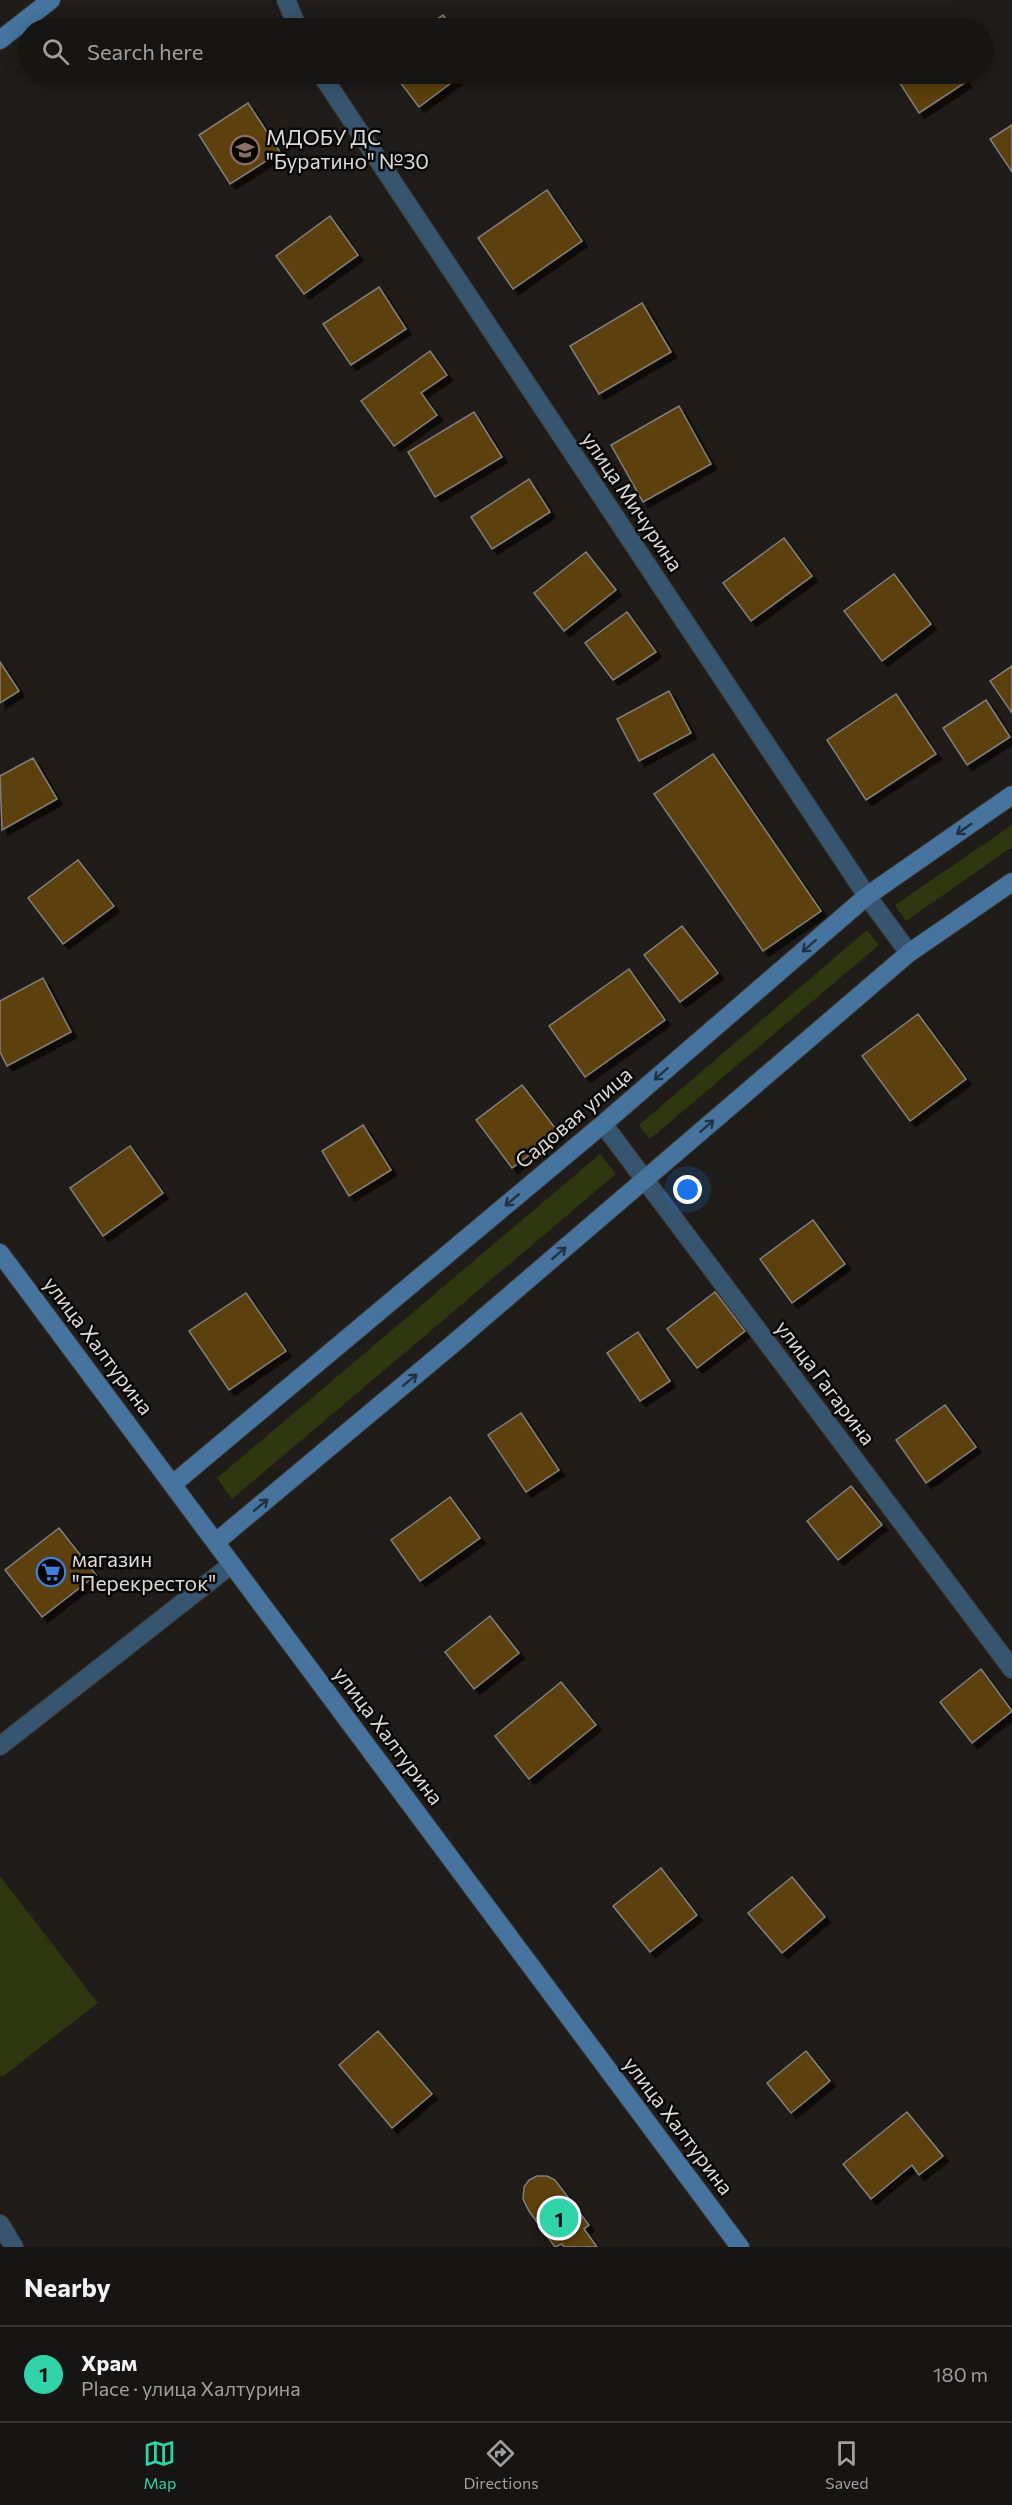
<!DOCTYPE html>
<html lang="en">
<head>
<meta charset="utf-8">
<style>
	:root { --surface:#171513; --page:#242221; --text:#f1f3f6; --muted:#9e9fa0; --line:#363433; --accent:#31d4a9 }
	body { margin:0; font-family:Commissioner,sans-serif; background:var(--page); color:var(--text) }
	.you { position:absolute; left:688px; top:1190px; width:21px; height:21px; margin:-15px; border:4px solid #fff; border-radius:50%; background:#1a73e8; box-shadow:0 0 0 9px #1a73e833 }
	.badge { display:grid; place-items:center; width:39px; height:39px; border-radius:50%; background:var(--accent); color:#111; font-size:20px; font-weight:700 }
	.pin { position:absolute; translate:-50% -50%; border:3px solid #fff; box-shadow:0 2px 6px #0006 }
	.list { margin:0; padding:0; list-style:none }
	h2 { display:flex; justify-content:space-between; align-items:center; height:78px; margin:0; padding:0 24px; font-size:26px }
	h2 small { font-size:20px; font-weight:400; color:var(--muted) }
	.list li { display:grid; grid-template-columns:39px 1fr auto; gap:18px; align-items:center; box-sizing:border-box; height:96px; padding:0 24px; border-top:2px solid var(--line) }
	.list b { display:block; font-size:22px; white-space:nowrap }
	.list p { margin:0; font-size:20px; white-space:nowrap; color:var(--muted) }
	.list em { font-size:20px; font-style:normal; color:var(--muted) }
	.icon { flex:none; width:33px; height:33px; fill:none; stroke:currentColor; stroke-width:2; stroke-linecap:round; stroke-linejoin:round }
	.map { position:relative; flex:none; width:1012px; height:2247px; overflow:hidden }
	.search { position:absolute; background:var(--surface); box-shadow:0 3px 15px #0003; left:18px; right:18px; top:18px; height:66px; display:flex; align-items:center; gap:15px; box-sizing:border-box; padding:0 21px; border-radius:33px; color:var(--muted); font-size:22px }
	.sheet { height:174px; background:var(--surface) }
	nav { display:flex; justify-content:space-around; align-items:center; box-sizing:border-box; height:84px; border-top:2px solid var(--line); background:var(--surface); font-size:16px; color:var(--muted) }
	nav a { display:grid; justify-items:center; gap:3px }
	nav .on { color:var(--accent) }
	.map>svg:first-child { display:block }
	.green { fill:#2e370f }
	.building { fill:#5c3f0f; stroke:#837f7a; stroke-width:1.5; filter:url(#shadow) }
	.lines { fill:none; stroke-linecap:round; stroke-linejoin:round }
	.street-casing { stroke:#3a3734; stroke-width:20 }
	.secondary-casing { stroke:#3a3734; stroke-width:20 }
	.street { stroke:#38556f; stroke-width:18 }
	.secondary { stroke:#46749e; stroke-width:18 }
	.oneway { stroke:#213343 }
	.labels { text-anchor:middle; stroke-width:5; stroke-linejoin:round; paint-order:stroke }
	.poi-label { font-size:21px; fill:#dddbd8; stroke:#080706; text-anchor:start }
	.street-label { font-size:21px; fill:#dddbd8; stroke:#080706 }
</style>
</head>
<body>
<div class="map">
<svg width="1012" height="2247" viewBox="0 0 1012 2247">
	<defs>
		<filter id="shadow"><feDropShadow dx="5.5" dy="5.5" stdDeviation="0" flood-color="#0009"/></filter>
	</defs>
	<rect width="100%" height="100%" fill="#1f1c19"/>
	<g class="green">
		<path d="M1012,825V847L906,921L895,905Z"/>
		<path d="M867,930L879,945L650,1139L639,1125Z"/>
		<path d="M600,1154L616,1174L232,1499L217,1478Z"/>
		<path d="M0,1876L98,2003L2,2077L0,2075Z"/>
	</g>
	<g class="building">
		<path d="M443,15L452,28H424Z"/>
		<path d="M394,74H463L419,107Z"/>
		<path d="M900,74H961L966,82L919,113L896,77Z"/>
		<path d="M248,103L280,152L230,184L199,135Z"/>
		<path d="M1012,125V172L990,139Z"/>
		<path d="M547,190L582,241L513,289L478,238Z"/>
		<path d="M330,216L358,255L304,294L276,256Z"/>
		<path d="M379,287L406,329L351,365L323,324Z"/>
		<path d="M642,303L671,352L599,394L570,346Z"/>
		<path d="M430,351L447,375L421,393L437,415L394,446L361,401Z"/>
		<path d="M679,406L711,464L643,502L611,445Z"/>
		<path d="M474,412L502,457L435,497L408,452Z"/>
		<path d="M529,479L550,512L492,549L471,517Z"/>
		<path d="M784,538L812,576L751,621L723,583Z"/>
		<path d="M586,552L616,590L564,631L534,593Z"/>
		<path d="M894,574L931,624L882,661L844,611Z"/>
		<path d="M627,612L656,652L613,680L585,643Z"/>
		<path d="M0,662L19,691L0,703Z"/>
		<path d="M1012,666V713L990,681Z"/>
		<path d="M669,691L691,733L639,761L617,719Z"/>
		<path d="M896,694L936,754L866,800L827,740Z"/>
		<path d="M986,700L1010,737L967,765L943,728Z"/>
		<path d="M713,754L821,911L763,951L654,794Z"/>
		<path d="M33,758L57,799L2,830L0,776Z"/>
		<path d="M78,860L114,906L63,944L28,898Z"/>
		<path d="M682,926L718,973L680,1002L644,955Z"/>
		<path d="M629,969L665,1020L585,1077L549,1026Z"/>
		<path d="M43,978L71,1032L7,1066L0,1052V1001Z"/>
		<path d="M918,1014L966,1079L910,1121L862,1056Z"/>
		<path d="M522,1085L559,1133L512,1168L476,1120Z"/>
		<path d="M363,1125L391,1170L349,1196L322,1151Z"/>
		<path d="M130,1146L163,1193L103,1236L70,1188Z"/>
		<path d="M813,1220L845,1264L792,1303L760,1259Z"/>
		<path d="M715,1292L745,1331L697,1368L667,1329Z"/>
		<path d="M246,1293L286,1351L229,1390L189,1331Z"/>
		<path d="M638,1332L670,1381L640,1401L607,1353Z"/>
		<path d="M945,1405L976,1447L926,1483L896,1440Z"/>
		<path d="M521,1413L559,1470L526,1492L488,1435Z"/>
		<path d="M851,1486L882,1525L838,1560L807,1521Z"/>
		<path d="M450,1497L480,1538L420,1581L391,1540Z"/>
		<path d="M59,1528L96,1575L42,1617L5,1570Z"/>
		<path d="M490,1616L519,1653L474,1689L445,1652Z"/>
		<path d="M981,1669L1012,1711L972,1743L940,1702Z"/>
		<path d="M561,1682L596,1725L529,1779L495,1736Z"/>
		<path d="M661,1868L697,1915L650,1952L613,1906Z"/>
		<path d="M792,1877L825,1917L782,1953L748,1913Z"/>
		<path d="M378,2031L432,2094L392,2128L339,2065Z"/>
		<path d="M806,2051L830,2081L791,2113L767,2083Z"/>
		<path d="M907,2112L943,2156L919,2175L912,2165L871,2199L843,2164Z"/>
		<path d="M537,2176H547L555,2180L589,2225L584,2229L597,2247H564L562,2244L555,2247L529,2211L523,2199L524,2187L529,2180Z"/>
	</g>
	<g class="lines">
		<g class="street-casing">
			<g id="street">
				<path d="M286,0L298,28"/>
				<path d="M321,74L867,896L909,953"/>
				<path d="M603,1124L1012,1669"/>
				<path d="M0,1746L232,1564"/>
				<path d="M0,2224L14,2247"/>
			</g>
		</g>
		<g class="secondary-casing">
			<g id="secondary">
				<path d="M0,40L51,0"/>
				<path d="M0,1253L740,2247"/>
				<path d="M173,1484L603,1124L867,896L1012,795"/>
				<path d="M216,1542L454,1343L909,953L1012,882"/>
			</g>
		</g>
		<use href="#street" class="street"/>
		<use href="#secondary" class="secondary"/>
	</g>
	<defs><path id="oneway-shaft" d="M-6 0H5M1.5-3L5.5 0L1.5 3" fill="none" stroke-width="1.6" stroke-linecap="round" stroke-linejoin="round" transform="scale(1.5)"/></defs>
	<g class="oneway">
		<use href="#oneway-shaft" transform="translate(964 829) rotate(145)"/>
		<use href="#oneway-shaft" transform="translate(809 946) rotate(139)"/>
		<use href="#oneway-shaft" transform="translate(661 1074) rotate(139)"/>
		<use href="#oneway-shaft" transform="translate(707 1126) rotate(-41)"/>
		<use href="#oneway-shaft" transform="translate(512 1200) rotate(140)"/>
		<use href="#oneway-shaft" transform="translate(559 1253) rotate(-41)"/>
		<use href="#oneway-shaft" transform="translate(410 1380) rotate(-40)"/>
		<use href="#oneway-shaft" transform="translate(261 1505) rotate(-40)"/>
	</g>
	<defs>
		<g id="school-ring" transform="scale(1.5)"><circle r="9.5" fill="#080706" stroke="#8d6e63" stroke-width="1.5"/><path d="M0-5L7-2L0 1L-7-2ZM-4 1L0 2.5L4 1V4Q0 6-4 4Z" fill="#8d6e63"/></g>
		<g id="supermarket-ring" transform="scale(1.5)"><circle r="9.5" fill="#080706" stroke="#3f7fe0" stroke-width="1.5"/><path d="M-6-5.5h2.5l.6 2H6L4.5 2H-2.5L-4.4-4H-6ZM-1.5 3.2a1.3 1.3 0 1 0 .1 0ZM3 3.2a1.3 1.3 0 1 0 .1 0Z" fill="#3f7fe0"/></g>
	</defs>
	<g fill-rule="evenodd">
		<use href="#school-ring" x="245" y="150"/>
		<use href="#supermarket-ring" x="51" y="1572"/>
	</g>
	<g class="labels">
		<g class="poi-label">
			<text x="266" y="145">МДОБУ ДС<tspan x="266" dy="24">"Буратино" №30</tspan></text>
			<text x="72" y="1567">магазин<tspan x="72" dy="24">"Перекресток"</tspan></text>
		</g>
		<g class="street-label">
			<text transform="translate(632 502) rotate(56)" y="7">улица Мичурина</text>
			<text transform="translate(574 1118) rotate(-40)" y="7">Садовая улица</text>
			<text transform="translate(98 1346) rotate(53)" y="7">улица Халтурина</text>
			<text transform="translate(825 1383) rotate(53)" y="7">улица Гагарина</text>
			<text transform="translate(388 1736) rotate(53)" y="7">улица Халтурина</text>
			<text transform="translate(678 2126) rotate(53)" y="7">улица Халтурина</text>
		</g>
	</g>
</svg>
<div class="you"></div>
<div class="pin badge" style="left:559px;top:2218px">1</div>
<div class="search"><svg class="icon" aria-label="search" viewBox="0 0 24 24"><circle cx="10" cy="10" r="6"/><path d="M15 15l6 6"/></svg>Search here</div>
</div>
<section class="sheet">
<h2>Nearby<small></small></h2>
<ul class="list">
<li><span class="badge">1</span><div><b>Храм</b><p>Place · улица Халтурина</p></div><em>180 m</em></li>
</ul>
</section>
<nav>
<a class="on"><svg class="icon" aria-label="map" viewBox="0 0 24 24"><path d="M3 6l6-2 6 2 6-2v14l-6 2-6-2-6 2zM9 4v14M15 6v14"/></svg>Map</a>
<a><svg class="icon" aria-label="directions" viewBox="0 0 24 24"><path d="M12 3l9 9-9 9-9-9zM9 14v-3h6M13 9l2 2-2 2"/></svg>Directions</a>
<a><svg class="icon" aria-label="saved" viewBox="0 0 24 24"><path d="M7 4h10v16l-5-4-5 4z"/></svg>Saved</a>
</nav>
</body>
</html>
